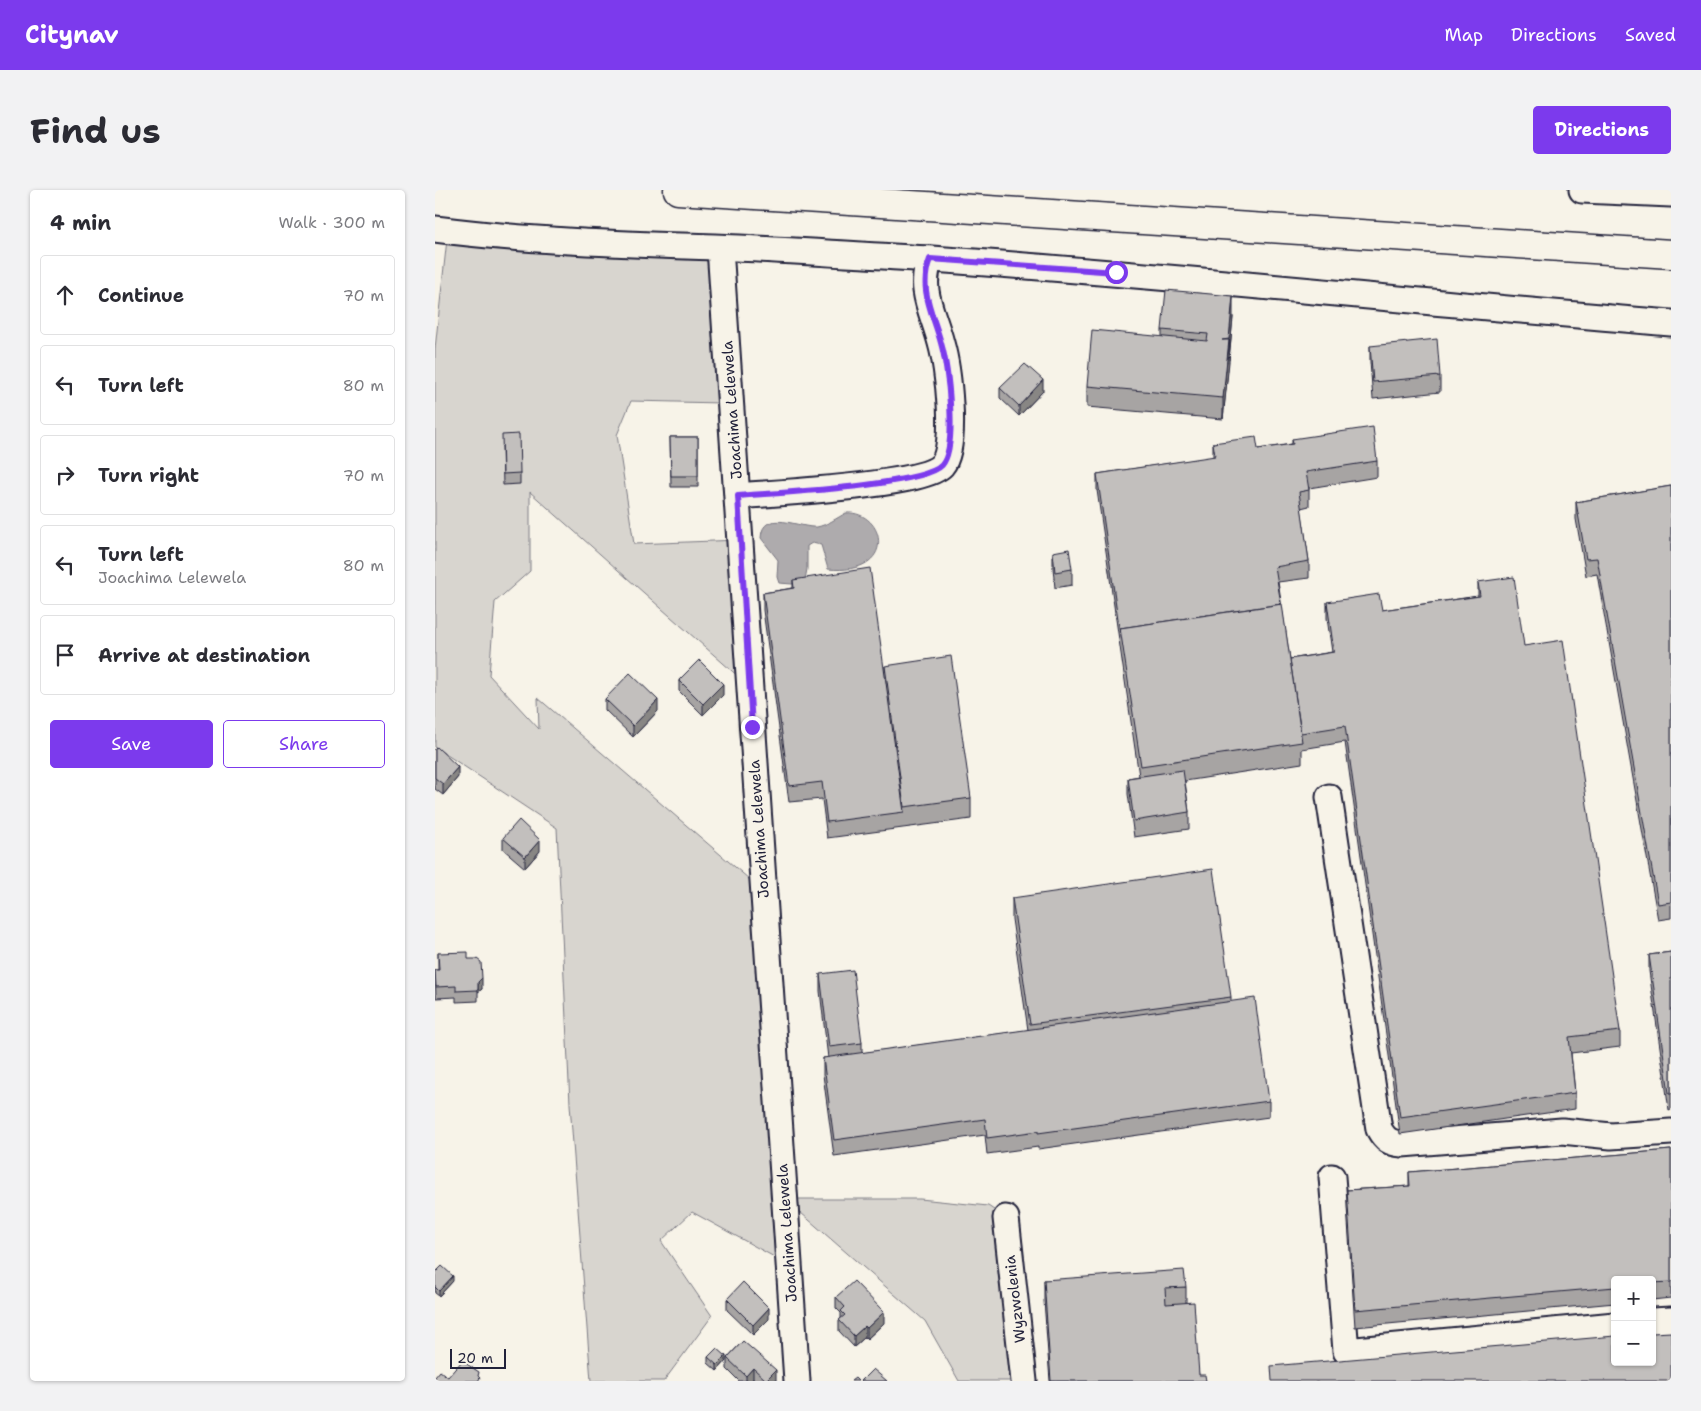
<!DOCTYPE html>
<html lang="en">
<head>
<meta charset="utf-8">
<style>
	:root { --surface:#fff; --page:#f2f2f3; --text:#2b2b33; --muted:#7c7c81; --line:#e1e1e2; --accent:#7c3aed }
	body { margin:0; font-family:"Shantell Sans",sans-serif; background:var(--page); color:var(--text) }
	.controls { position:absolute; right:15px; bottom:15px; display:grid; overflow:hidden; border-radius:5px; box-shadow:0 1px 4px #0004 }
	.controls button { width:45px; height:45px; display:grid; place-items:center; padding:0; border:0; border-bottom:1px solid var(--line); background:var(--surface); color:var(--text); font:25px sans-serif }
	.scale { position:absolute; left:15px; bottom:12px; width:56px; box-sizing:border-box; padding-left:5px; border:2px solid #22223b; border-top:0; font-size:14px; line-height:18px; white-space:nowrap; color:#22223b; -webkit-text-stroke:4px #f7f3e8; paint-order:stroke }
	.stop { position:absolute; width:15px; height:15px; margin:-11px; border:4px solid #7c3aed; border-radius:50%; background:#fff }
	.stop.end { background:#7c3aed; border-color:#fff; box-shadow:0 1px 5px #0008 }
	.list { margin:0; padding:0; list-style:none }
	h2 { display:flex; justify-content:space-between; align-items:center; height:65px; margin:0; padding:0 20px; font-size:21px }
	h2 small { font-size:16px; font-weight:400; color:var(--muted) }
	.list li { display:grid; grid-template-columns:32px 1fr auto; gap:15px; align-items:center; box-sizing:border-box; height:80px; margin:0 10px 10px; padding:0 10px; border:1px solid var(--line); border-radius:5px }
	.list b { display:block; font-size:19px; white-space:nowrap }
	.list p { margin:0; font-size:16px; white-space:nowrap; color:var(--muted) }
	.list em { font-size:16px; font-style:normal; color:var(--muted) }
	.actions { display:flex; gap:10px; padding:15px 20px }
	.actions a { flex:1; padding:11px 0; border:1px solid var(--accent); border-radius:5px; text-align:center; font-size:18px; color:var(--accent) }
	.actions .main { background:var(--accent); color:#fff }
	.icon { flex:none; width:28px; height:28px; fill:none; stroke:currentColor; stroke-width:2; stroke-linecap:round; stroke-linejoin:round }
	.map { position:relative; flex:none; width:1236px; height:1191px; overflow:hidden; border-radius:5px }
	header { display:flex; align-items:center; gap:30px; box-sizing:border-box; height:70px; padding:0 25px; background:var(--accent); color:#fff }
	header strong { font-size:24px }
	nav { display:flex; gap:28px; margin-inline-start:auto; font-size:18px }
	.intro { display:flex; align-items:center; justify-content:space-between; box-sizing:border-box; height:120px; padding:0 30px }
	h1 { margin:0; font-size:35px }
	.button { padding:12px 22px; border-radius:5px; background:var(--accent); color:#fff; font-size:18px; font-weight:700 }
	main { display:flex; gap:30px; padding:0 30px }
	aside { flex:1; background:var(--surface); border-radius:5px; box-shadow:0 1px 4px #0004 }
	.map>svg:first-child { display:block }
	.green { fill:#d8d5cf; stroke:#7d7c85 }
	.water { fill:#aeabad; stroke:#76747f }
	.lines { fill:none; stroke-linecap:round; stroke-linejoin:round }
	.minor-casing { stroke:#22223b; stroke-width:29 }
	.highway-casing { stroke:#22223b; stroke-width:31 }
	.minor { stroke:#f7f3e8; stroke-width:25 }
	.highway { stroke:#f7f3e8; stroke-width:28 }
	.wall { fill:#a7a4a3; stroke:#22223b }
	.shaded-wall { fill:#888684; stroke:#22223b }
	.building { fill:#c2bfbd; stroke:#22223b }
	.route { stroke:#7c3aed; stroke-width:6 }
	.labels { text-anchor:middle; stroke-width:5; stroke-linejoin:round; paint-order:stroke }
	.street-label { font-size:15px; fill:#22223b; stroke:#f7f3e8 }
</style>
</head>
<body>
<header>
<strong>Citynav</strong>
<nav><a>Map</a><a>Directions</a><a>Saved</a></nav>
</header>
<div class="intro"><h1>Find us</h1><a class="button">Directions</a></div>
<main>
<aside>
<h2>4 min<small>Walk · 300 m</small></h2>
<ul class="list">
<li><svg class="icon" aria-label="ahead" viewBox="0 0 24 24"><path d="M12 20V5M6 11l6-6 6 6"/></svg><div><b>Continue</b></div><em>70 m</em></li>
<li><svg class="icon" aria-label="left" viewBox="0 0 24 24"><path d="M17 20v-9H6M10 6l-5 5 5 5"/></svg><div><b>Turn left</b></div><em>80 m</em></li>
<li><svg class="icon" aria-label="right" viewBox="0 0 24 24"><path d="M7 20v-9h11M14 6l5 5-5 5"/></svg><div><b>Turn right</b></div><em>70 m</em></li>
<li><svg class="icon" aria-label="left" viewBox="0 0 24 24"><path d="M17 20v-9H6M10 6l-5 5 5 5"/></svg><div><b>Turn left</b><p>Joachima Lelewela</p></div><em>80 m</em></li>
<li><svg class="icon" aria-label="arrive" viewBox="0 0 24 24"><path d="M6 21V4h12l-3 4 3 4H6"/></svg><div><b>Arrive at destination</b></div></li>
</ul>
<div class="actions"><a class="main">Save</a><a>Share</a></div>
</aside>
<div class="map">
<svg width="1236" height="1191" viewBox="0 0 1236 1191">
	<rect width="100%" height="100%" fill="#f7f3e8"/>
	<filter id="ink" filterUnits="userSpaceOnUse"><feTurbulence type="fractalNoise" baseFrequency=".02" numOctaves="2"/><feDisplacementMap in="SourceGraphic" scale="10" xChannelSelector="R" yChannelSelector="G"/><feConvolveMatrix kernelMatrix="1 2 1 2 8 2 1 2 1" color-interpolation-filters="sRGB"/></filter>
	<g filter="url(#ink)">
		<path class="green" d="M13,40L273,66L278,74L287,213L196,211L182,245L199,354L305,350L314,496L95,302V381L60,412L54,485L104,539L103,508L328,701L350,1009H485L553,1016L571,1028L589,1191H524L490,1131L350,1009L354,1075L257,1022L226,1051L277,1126L229,1191H156L135,914L122,638L0,557V159Z"/>
		<path class="water" d="M411,323C450,320 465,386 393,379L386,355L377,353L372,356V379L370,390L357,394L344,393L342,387L343,370L326,348C327,317 366,339 382,337C392,335 402,328 411,323Z"/>
		<g class="lines">
			<g class="minor-casing">
				<g id="minor">
					<path d="M1147,0L1236,4"/>
					<path d="M0,39C93,51 186,54 280,57C352,60 425,65 497,69C744,86 990,113 1236,133"/>
					<path d="M285,58L362,1191"/>
					<path d="M303,306C337,303 488,296 507,275C523,256 513,177 506,153C498,122 483,100 495,69"/>
					<path d="M894,607L944,939C950,950 955,953 967,954L1127,941L1176,946L1236,942"/>
					<path d="M897,987L911,1161L1180,1135"/>
					<path d="M571,1028L589,1191"/>
					<path d="M1217,1131L1236,1130"/>
				</g>
			</g>
			<g class="highway-casing">
				<path id="highway" d="M243,0L1236,64"/>
			</g>
			<use href="#minor" class="minor"/>
			<use href="#highway" class="highway"/>
		</g>
		<g class="wall">
			<path d="M798,127L788,229L652,217V196L727,147V140Z"/>
			<path d="M935,156L1005,186V202L938,209L935,172Z"/>
			<path d="M565,198L608,201L584,226L565,208Z"/>
			<path d="M235,247H263V297H236Z"/>
			<path d="M857,249L942,271V287L874,298V316L866,318L874,371V388L843,392L855,469L897,462L892,428V412L947,420L1043,406V392L1089,456L1185,841V857L1136,863L1140,903V919L965,944L910,552L867,559V573L750,591L754,622V639L699,647L693,604V588L704,586L662,300V284L778,267V253L823,259L857,254Z"/>
			<path d="M67,256L85,283V294L68,295Z"/>
			<path d="M1236,296V728L1223,730L1162,384L1151,386L1141,329V312Z"/>
			<path d="M618,362L637,379V395L620,398L618,378Z"/>
			<path d="M358,390L450,482V476L536,608V629L392,648L387,609L354,612L328,420V403L358,398Z"/>
			<path d="M244,490L288,505L268,525L244,501Z"/>
			<path d="M170,509L223,521L198,547L170,520Z"/>
			<path d="M0,559L23,587L8,605L0,599Z"/>
			<path d="M68,648L105,661L90,678L68,659Z"/>
			<path d="M577,708L796,807V812L834,911V927L603,959V957L552,964L550,945L399,966L388,885V868H393L385,801V784L427,853V863L593,840L577,729Z"/>
			<path d="M1236,762V919L1234,920L1214,781V765Z"/>
			<path d="M3,763L33,769L47,799L43,802V811L21,812V807L1,808L0,780H3Z"/>
			<path d="M1236,960V1108L1217,1110V1090H1180V1113L920,1137L912,1017V1000L974,996V982Z"/>
			<path d="M0,1083L18,1091L4,1106L0,1103Z"/>
			<path d="M609,1090L751,1097V1113L764,1185L771,1191H615L609,1111Z"/>
			<path d="M401,1107L449,1133L432,1149L430,1147L419,1157L404,1141V1130L406,1128V1123L401,1118Z"/>
			<path d="M292,1109L334,1129L318,1145L292,1120Z"/>
			<path d="M308,1151L341,1191H321L318,1189L316,1191H304L292,1179V1168Z"/>
			<path d="M273,1167L291,1171L282,1181L273,1173Z"/>
		</g>
		<g class="shaded-wall">
			<path d="M798,106V127L794,170V149Z"/>
			<path d="M794,150V172L788,229V208Z"/>
			<path d="M608,190V201L584,226V216Z"/>
			<path d="M288,494V505L268,525V514Z"/>
			<path d="M223,510V521L198,547V536Z"/>
			<path d="M23,577V587L8,605V594Z"/>
			<path d="M105,650V661L90,678V667Z"/>
			<path d="M47,788V799L43,802V792Z"/>
			<path d="M18,1086V1091L4,1106V1101Z"/>
			<path d="M334,1118V1129L318,1145V1135Z"/>
			<path d="M449,1122V1133L432,1149V1138Z"/>
			<path d="M430,1136V1147L419,1157V1146Z"/>
			<path d="M291,1166V1171L282,1181V1175Z"/>
			<path d="M318,1178V1189L316,1191H311V1186Z"/>
			<path d="M341,1180V1191H331V1190Z"/>
		</g>
		<g class="building">
			<path d="M731,100L798,106L794,149L787,150H794L788,208L652,196L657,140L772,151L773,144L727,140Z"/>
			<path d="M1002,149L1005,186L938,192L935,156Z"/>
			<path d="M590,174L608,190L584,216L565,198Z"/>
			<path d="M938,237L942,271L871,282L874,300L864,302L874,371L840,377L846,414L685,438V443L662,284L780,266L778,253L821,247L823,259L858,254L857,249Z"/>
			<path d="M84,244L85,283L68,284L67,245Z"/>
			<path d="M235,247H263V286H236Z"/>
			<path d="M1236,296V712L1223,714L1162,368L1151,369L1141,312Z"/>
			<path d="M634,359L637,379L620,382L618,362Z"/>
			<path d="M435,378L469,622L392,632L387,592L354,596L328,403L359,398L358,390Z"/>
			<path d="M1079,387L1089,456L1128,450L1185,841L1134,847L1140,903L965,927L910,536L866,543L855,469L899,462L892,412L944,404L947,420L1045,406L1043,392Z"/>
			<path d="M847,414L867,552L706,576L685,438Z"/>
			<path d="M516,466L536,608L469,617L450,476Z"/>
			<path d="M264,470L288,494L268,514L244,490Z"/>
			<path d="M195,483L223,510L198,536L170,509Z"/>
			<path d="M2,557L23,577L8,594L0,588V559Z"/>
			<path d="M748,580L754,622L699,631L693,588Z"/>
			<path d="M84,630L105,650L90,667L68,648Z"/>
			<path d="M778,679L796,807L595,834L577,708Z"/>
			<path d="M33,762V769H42L46,772L47,788L43,792V800L21,801V796L1,797L0,780H4L3,763Z"/>
			<path d="M1236,762V903H1234L1214,765Z"/>
			<path d="M418,780L427,853L394,857L385,784Z"/>
			<path d="M820,808L834,911L603,943V941L552,948L550,929L399,950L388,868Z"/>
			<path d="M1236,960V1092L1217,1093V1090H1180V1097L920,1120L912,1000L975,996L974,982Z"/>
			<path d="M7,1076L18,1086L4,1101L0,1097V1083Z"/>
			<path d="M749,1080L751,1097L730,1098L731,1114L759,1112L764,1185H770L771,1191H616L609,1090Z"/>
			<path d="M419,1091L449,1122L432,1138L430,1136L419,1146L404,1130L410,1125L406,1121L410,1117L401,1107Z"/>
			<path d="M308,1092L334,1118L318,1135L292,1109Z"/>
			<path d="M1236,1142V1191H837L836,1176L1180,1146V1172H1217V1143Z"/>
			<path d="M308,1151L341,1180L331,1190L318,1178L311,1186L292,1168Z"/>
			<path d="M282,1158L291,1166L282,1175L273,1167Z"/>
			<path d="M27,1171L44,1182L43,1186L45,1188L43,1191H1L0,1190V1187L5,1181L13,1187Z"/>
			<path d="M438,1179L452,1191H426Z"/>
			<path d="M420,1188L423,1191H416Z"/>
		</g>
	</g>
	<g class="lines" filter="url(#ink)">
		<path class="route" d="M317,537L303,306C337,303 489,296 507,275C523,256 513,177 506,153C498,123 483,100 495,69L681,82"/>
	</g>
	<g class="labels">
		<g class="street-label">
			<text transform="translate(297 220) rotate(-94)" y="5">Joachima Lelewela</text>
			<text transform="translate(324 639) rotate(-94)" y="5">Joachima Lelewela</text>
			<text transform="translate(352 1043) rotate(-94)" y="5">Joachima Lelewela</text>
			<text transform="translate(580 1109) rotate(-97)" y="5">Wyzwolenia</text>
		</g>
	</g>
</svg>
<div class="controls">
<button>+</button>
<button>−</button>
</div>
<div class="scale">20 m</div>
<div class="stop" style="left:681px;top:82px"></div>
<div class="stop end" style="left:317px;top:537px"></div>
</div>
</main>
</body>
</html>
